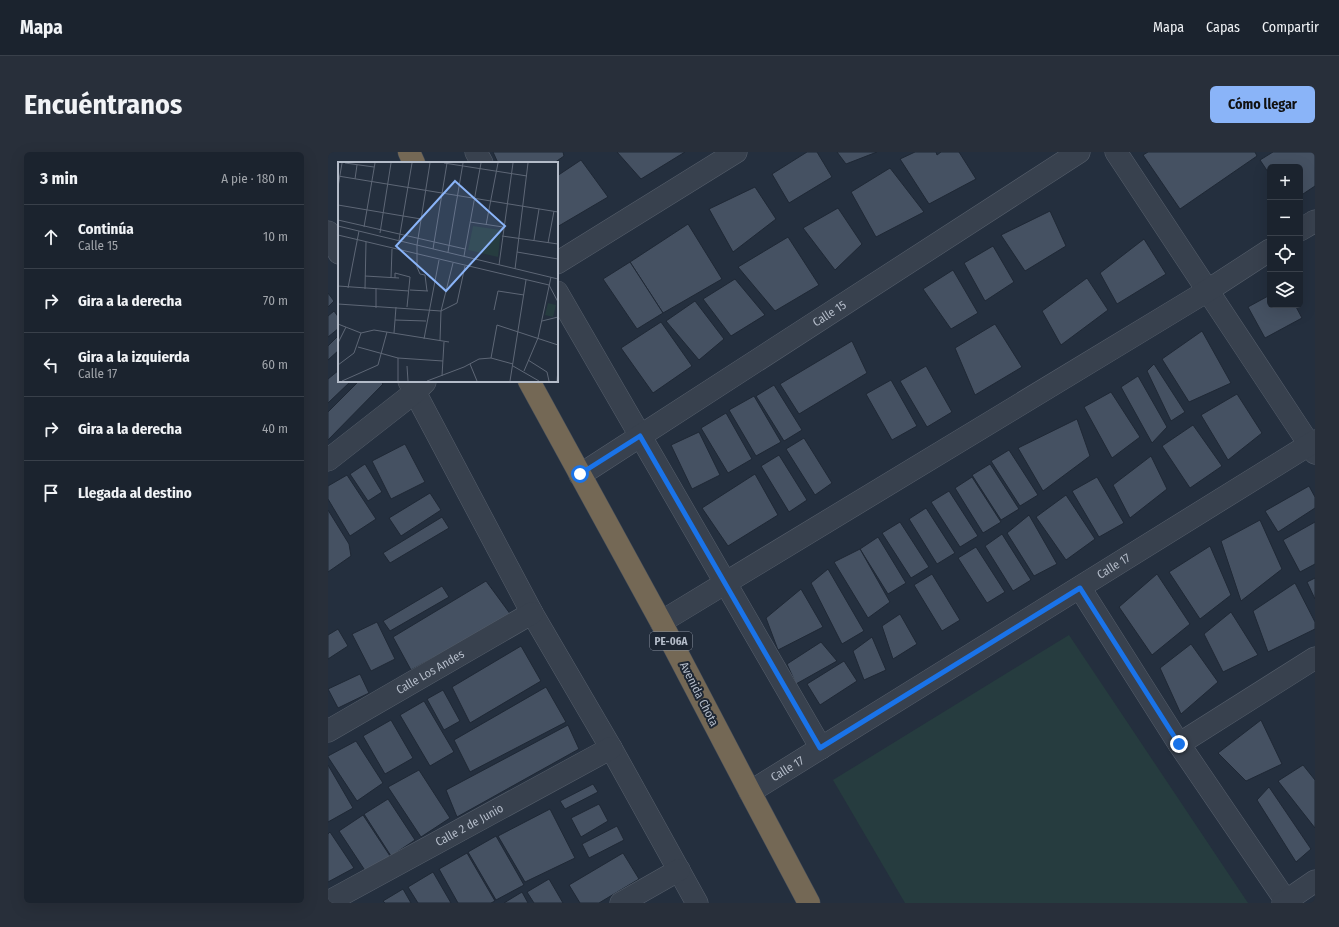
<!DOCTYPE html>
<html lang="es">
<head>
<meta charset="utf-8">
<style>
	:root { --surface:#1b232e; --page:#282f3a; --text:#f1f3f6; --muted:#a0a4aa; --line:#39404a; --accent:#8ab4f8 }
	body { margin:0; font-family:"Fira Sans Condensed",sans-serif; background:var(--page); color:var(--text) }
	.controls { position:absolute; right:12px; top:12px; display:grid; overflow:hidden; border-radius:6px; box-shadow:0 4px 16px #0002 }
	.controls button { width:36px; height:36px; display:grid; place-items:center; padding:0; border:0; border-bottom:1px solid var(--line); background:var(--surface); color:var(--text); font:20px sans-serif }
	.stop { position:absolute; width:12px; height:12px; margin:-9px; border:3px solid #1a73e8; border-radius:50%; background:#fff }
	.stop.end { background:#1a73e8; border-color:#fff; box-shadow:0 1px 4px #0008 }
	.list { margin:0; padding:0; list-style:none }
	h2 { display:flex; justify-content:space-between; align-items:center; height:52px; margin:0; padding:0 16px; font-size:17px }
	h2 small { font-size:13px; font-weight:400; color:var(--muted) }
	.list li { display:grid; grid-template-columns:26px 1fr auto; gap:12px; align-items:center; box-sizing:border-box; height:64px; padding:0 16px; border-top:1px solid var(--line) }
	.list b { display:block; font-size:15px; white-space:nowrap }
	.list p { margin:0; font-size:13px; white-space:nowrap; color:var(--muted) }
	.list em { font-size:13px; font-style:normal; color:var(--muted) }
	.icon { flex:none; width:22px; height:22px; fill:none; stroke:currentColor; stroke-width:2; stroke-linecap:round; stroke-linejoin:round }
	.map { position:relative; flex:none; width:987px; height:751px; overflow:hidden; border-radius:6px }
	header { display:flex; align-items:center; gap:24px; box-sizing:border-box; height:56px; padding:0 20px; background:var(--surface); border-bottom:1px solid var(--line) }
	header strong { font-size:19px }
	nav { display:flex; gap:22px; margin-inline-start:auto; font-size:14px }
	.intro { display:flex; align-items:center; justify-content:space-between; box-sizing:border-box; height:96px; padding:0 24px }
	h1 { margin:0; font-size:28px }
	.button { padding:10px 18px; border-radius:6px; background:var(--accent); color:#111; font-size:14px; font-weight:700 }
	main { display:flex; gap:24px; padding:0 24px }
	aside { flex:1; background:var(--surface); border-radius:6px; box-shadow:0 4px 16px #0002 }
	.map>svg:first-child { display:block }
	.green { fill:#263c3f }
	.building { fill:#455162; stroke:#1f2835 }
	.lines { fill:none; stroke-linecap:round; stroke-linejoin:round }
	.street-casing { stroke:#565f6c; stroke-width:23 }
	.highway-casing { stroke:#434c59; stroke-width:23 }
	.street { stroke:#38414e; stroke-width:22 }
	.highway { stroke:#746855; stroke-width:22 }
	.route { stroke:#1a73e8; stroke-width:5 }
	.labels { text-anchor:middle; stroke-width:4; stroke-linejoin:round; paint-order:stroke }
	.shield { fill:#1d2633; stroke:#878f9c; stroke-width:1 }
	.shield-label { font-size:11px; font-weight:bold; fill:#b4bcc9 }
	.street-label { font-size:12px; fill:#b4bcc9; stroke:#1d2633 }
	.inset-road { fill:none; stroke:#5e6776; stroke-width:1 }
	.view { fill:#8ab4f8; fill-opacity:0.15; stroke:#8ab4f8; stroke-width:2 }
	.inset-edge { fill:none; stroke:#b4bcc9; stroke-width:2 }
</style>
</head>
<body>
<header>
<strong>Mapa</strong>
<nav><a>Mapa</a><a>Capas</a><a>Compartir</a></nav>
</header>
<div class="intro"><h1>Encuéntranos</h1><a class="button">Cómo llegar</a></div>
<main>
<aside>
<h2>3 min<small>A pie · 180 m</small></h2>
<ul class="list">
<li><svg class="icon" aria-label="ahead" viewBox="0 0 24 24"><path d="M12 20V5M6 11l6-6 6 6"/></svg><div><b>Continúa</b><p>Calle 15</p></div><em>10 m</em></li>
<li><svg class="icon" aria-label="right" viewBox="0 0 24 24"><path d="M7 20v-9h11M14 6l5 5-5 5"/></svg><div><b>Gira a la derecha</b></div><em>70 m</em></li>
<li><svg class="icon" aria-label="left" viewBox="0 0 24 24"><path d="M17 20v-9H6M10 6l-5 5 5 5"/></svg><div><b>Gira a la izquierda</b><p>Calle 17</p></div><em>60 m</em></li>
<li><svg class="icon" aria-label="right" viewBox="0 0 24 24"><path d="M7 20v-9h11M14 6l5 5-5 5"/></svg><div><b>Gira a la derecha</b></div><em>40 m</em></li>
<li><svg class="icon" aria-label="arrive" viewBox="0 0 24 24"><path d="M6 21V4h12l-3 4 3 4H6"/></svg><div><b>Llegada al destino</b></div></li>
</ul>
</aside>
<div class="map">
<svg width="987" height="751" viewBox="0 0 987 751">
	<rect width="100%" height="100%" fill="#242f3e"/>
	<path class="green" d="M741,483L920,751H577L505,628Z"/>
	<g class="building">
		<path d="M165,0H235L236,4L226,11H170Z"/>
		<path d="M289,0H357L313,27Z"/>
		<path d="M479,0H489L504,25L461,51L444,22Z"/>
		<path d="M509,0H549L518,12Z"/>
		<path d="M587,0H608L609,3L613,0H631L648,27L601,52L572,7Z"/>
		<path d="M820,0H927L929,4L852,57L815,3Z"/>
		<path d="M945,0H987V34L972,44V15H942V23L932,8Z"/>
		<path d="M253,8L280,45L229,75V24Z"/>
		<path d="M562,16L596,60L548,85L523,40Z"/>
		<path d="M427,35L448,67L405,100L381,57Z"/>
		<path d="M510,56L534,92L507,118L475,76Z"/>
		<path d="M722,59L738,94L697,119L673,83Z"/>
		<path d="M360,72L394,127L335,161L302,110Z"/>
		<path d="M460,85L491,133L447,159L410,115Z"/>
		<path d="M816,87L838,122L789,152L772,121Z"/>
		<path d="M665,94L686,130L657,149L636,111Z"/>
		<path d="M302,110L335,161L309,177L275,127Z"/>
		<path d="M625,118L650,161L623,177L595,137Z"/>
		<path d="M759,126L780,158L733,193L714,159Z"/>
		<path d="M407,127L437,163L403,184L375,147Z"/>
		<path d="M0,141L6,149L0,155Z"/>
		<path d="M942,143V153H967L974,166L937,186L920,155Z"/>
		<path d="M367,149L396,187L371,208L338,169Z"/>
		<path d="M6,159L11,166V176L0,185V164Z"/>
		<path d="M333,170L364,214L325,241L293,196Z"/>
		<path d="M667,172L694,215L647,243L627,196Z"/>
		<path d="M874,179L903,231L861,250L834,207Z"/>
		<path d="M11,183V198L0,208V194Z"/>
		<path d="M524,189L539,221L471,262L452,232Z"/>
		<path d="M826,212L857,260L843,269L819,219Z"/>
		<path d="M598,214L624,260L599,275L572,229Z"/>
		<path d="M11,218V229H23L0,251V227Z"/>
		<path d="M810,224L839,275L824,291L793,235Z"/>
		<path d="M563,228L589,274L564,288L538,242Z"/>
		<path d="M31,229H52L55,232L0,288V260Z"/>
		<path d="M446,233L474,278L456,289L428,244Z"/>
		<path d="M783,240L812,285L784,306L756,255Z"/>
		<path d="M909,242L934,281L900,308L873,263Z"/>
		<path d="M426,244L453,290L428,304L401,258Z"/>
		<path d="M398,261L424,307L400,321L373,276Z"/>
		<path d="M749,267L762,304L715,339L690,296Z"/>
		<path d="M865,273L894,314L862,336L834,294Z"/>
		<path d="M371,280L392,323L364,337L343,293Z"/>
		<path d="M476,286L504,331L487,343L458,297Z"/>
		<path d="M77,292L97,330L63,347L44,309Z"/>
		<path d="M681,298L710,343L692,354L663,309Z"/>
		<path d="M451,303L479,348L461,360L433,314Z"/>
		<path d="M823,304L839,337L802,366L785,333Z"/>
		<path d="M37,312L54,340L40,349L22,322Z"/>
		<path d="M662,312L691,357L673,368L644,323Z"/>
		<path d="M427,322L450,363L400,394L374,356Z"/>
		<path d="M19,323L48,367L22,384L0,347V334Z"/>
		<path d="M644,325L673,370L655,381L627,336Z"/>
		<path d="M769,325L796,371L771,385L744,339Z"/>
		<path d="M981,334L987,345V356L950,380L937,359Z"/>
		<path d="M621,339L650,384L632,395L603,350Z"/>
		<path d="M102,341L113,358L73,384L61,366Z"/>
		<path d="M738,343L767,387L738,408L708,365Z"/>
		<path d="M598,356L627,401L609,412L581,367Z"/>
		<path d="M0,358L21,392L23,404L0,420Z"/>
		<path d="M701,363L729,412L706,424L679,381Z"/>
		<path d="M114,365L121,376L62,411L55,401Z"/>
		<path d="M932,368L954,417L913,449L893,389Z"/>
		<path d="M572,370L601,415L583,426L554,381Z"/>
		<path d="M987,370V412L972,420L955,388Z"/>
		<path d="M674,382L703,428L685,439L657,394Z"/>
		<path d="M550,385L578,431L560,442L532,397Z"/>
		<path d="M882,394L903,443L872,467L841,420Z"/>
		<path d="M648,395L677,440L659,451L630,406Z"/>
		<path d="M532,397L562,450L540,466L506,410Z"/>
		<path d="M500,417L536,479L514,492L483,431Z"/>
		<path d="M604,422L632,468L614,479L586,433Z"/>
		<path d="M829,422L862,472L824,503L791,455Z"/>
		<path d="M987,426V447L979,430Z"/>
		<path d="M158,429L183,463L83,518L65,485Z"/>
		<path d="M967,431L987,470V477L940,500L925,459Z"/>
		<path d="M114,434L121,445L62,479L55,469Z"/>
		<path d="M473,437L495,475L450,498L438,466Z"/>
		<path d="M903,460L930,503L895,520L876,482Z"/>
		<path d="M572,462L589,492L565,507L554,474Z"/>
		<path d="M49,470L67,507L43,519L24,482Z"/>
		<path d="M10,477L20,494L0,507V483Z"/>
		<path d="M544,485L558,518L536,528L525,499Z"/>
		<path d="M493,490L509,509L468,532L459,512Z"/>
		<path d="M863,492L890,530L853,562L832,516Z"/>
		<path d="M193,494L213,529L142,571L124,535Z"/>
		<path d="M516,509L529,529L492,553L479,532Z"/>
		<path d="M32,522L41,541L10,556L0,537Z"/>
		<path d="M218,535L238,570L142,620L126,588Z"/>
		<path d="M115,538L132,569L116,578L99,547Z"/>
		<path d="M96,549L126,600L102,614L72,563Z"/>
		<path d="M63,568L85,606L57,622L35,584Z"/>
		<path d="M933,568L954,612L918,629L890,601Z"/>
		<path d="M240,573L251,597L129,665L118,638Z"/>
		<path d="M28,589L55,631L29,649L0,605V604Z"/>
		<path d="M0,613L25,656L0,670Z"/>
		<path d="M975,613L987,628V676L950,629Z"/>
		<path d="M91,618L122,666L93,685L60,635Z"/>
		<path d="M265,632L270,640L237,657L232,649Z"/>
		<path d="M941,635L983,697L968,710L929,648Z"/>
		<path d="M60,647L87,688L63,704L36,662Z"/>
		<path d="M271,652L280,669L253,685L243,666Z"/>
		<path d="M222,657L247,706L197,730L170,684Z"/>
		<path d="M35,663L62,704L38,720L11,679Z"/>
		<path d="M289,674L296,688L261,706L254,692Z"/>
		<path d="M2,680L26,716L0,730V682Z"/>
		<path d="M168,684L196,733L168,748L140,700Z"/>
		<path d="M139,701L167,749L163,751H130L111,717Z"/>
		<path d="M295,701L311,727L271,751H252L241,733Z"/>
		<path d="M105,720L123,751H90L80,735Z"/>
		<path d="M221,727L235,751H206L199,740Z"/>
		<path d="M75,737L83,751H57L55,749Z"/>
		<path d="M194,740L200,751H176Z"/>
	</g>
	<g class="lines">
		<g class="street-casing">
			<g id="street">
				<path d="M148,0L154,11"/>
				<path d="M788,0L987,301"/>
				<path d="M972,78L987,69"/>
				<path d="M0,80L11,101"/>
				<path d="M229,111L408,0"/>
				<path d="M229,140L493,596"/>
				<path d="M81,229L204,461L283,596L369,751"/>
				<path d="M0,308L87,240L97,230"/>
				<path id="s1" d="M252,323L751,0"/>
				<path d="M752,436L851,592L958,749"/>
				<path d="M333,470L879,139L942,98"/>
				<path id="s2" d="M0,579L204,461"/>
				<path d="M851,592L987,506"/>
				<path id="s3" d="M422,640L987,289"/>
				<path id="s4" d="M0,750L283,596"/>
				<path d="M293,751L351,718"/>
				<path d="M955,751L987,729"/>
			</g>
		</g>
		<g class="highway-casing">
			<g id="highway">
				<path d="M81,0L86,11"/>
				<path d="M201,229L333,470L422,640L481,751"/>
			</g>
		</g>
		<use href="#street" class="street"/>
		<use href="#highway" class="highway"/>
	</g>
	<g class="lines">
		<path class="route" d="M252,322L312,284L492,596L752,436L851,592"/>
	</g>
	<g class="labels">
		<rect class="shield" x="322" y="480" width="42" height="18" rx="3"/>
		<g class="shield-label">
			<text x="343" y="493">PE-06A</text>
		</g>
		<g class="street-label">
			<text dy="4" stroke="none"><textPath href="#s1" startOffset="297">Calle 15</textPath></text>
			<text dy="4" stroke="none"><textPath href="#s3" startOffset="428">Calle 17</textPath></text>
			<text dy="4" stroke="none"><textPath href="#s2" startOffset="118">Calle Los Andes</textPath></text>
			<text transform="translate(371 542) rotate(63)" y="4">Avenida Chota</text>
			<text dy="4" stroke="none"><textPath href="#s3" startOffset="44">Calle 17</textPath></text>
			<text dy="4" stroke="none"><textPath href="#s4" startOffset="161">Calle 2 de Junio</textPath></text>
		</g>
	</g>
	<g transform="translate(10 10)">
		<rect width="220" height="220" fill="#242f3e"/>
		<path d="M135,64L163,68L160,95L130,88ZM210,141L218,143L215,155L207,153Z" fill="#263c3f"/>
		<path class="inset-road" d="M7,1L36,5M106,1L189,14M0,14L220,50M17,17L19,3M0,25L4,1M0,43L83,57M0,58L127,87M132,60L165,65M148,63L160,1M0,64L220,117M26,65L37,1M42,71L53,1M0,73L211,123L220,140M164,74L220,82M61,78L74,1M196,78L201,47M210,81L216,49M95,87L109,1M110,90L125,1M179,90L220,97M126,94L143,1M161,103L175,1M177,107L190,1M27,114L61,116M53,116L54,87M57,116V111L72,115L69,145M0,124L71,129M10,126L21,69M27,127L28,80M72,128L90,129M89,129L87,113L82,112L79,105V83L92,1M0,142L103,149L119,141L127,104M38,146V126M156,148L160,129L186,133M57,158L88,159M204,159L220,155M0,162L23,171M23,171L36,168L111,180M56,171L58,145M86,177L101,98M102,179L103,149L115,101M0,181L8,165M20,185L60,196L105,199M60,196V219M153,196L159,163L220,183M190,198L209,210L211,219M132,202L139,219M0,203L16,191L23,171M69,204L70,219M175,204L201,219M186,209L200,176L213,115M104,214L106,180M4,219L40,203L49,170M89,219L126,205L141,197L153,196L175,202M172,219L188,118M219,219L220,207"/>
		<path class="view" d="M117,19L167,64L108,129L58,84Z"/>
		<rect width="220" height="220" class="inset-edge"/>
	</g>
</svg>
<div class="controls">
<button>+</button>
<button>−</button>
<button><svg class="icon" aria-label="locate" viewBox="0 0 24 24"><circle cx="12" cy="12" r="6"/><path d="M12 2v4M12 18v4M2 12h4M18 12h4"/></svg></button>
<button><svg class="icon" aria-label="layers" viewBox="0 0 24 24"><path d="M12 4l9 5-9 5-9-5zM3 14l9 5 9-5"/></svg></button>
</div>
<div class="stop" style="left:252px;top:322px"></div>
<div class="stop end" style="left:851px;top:592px"></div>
</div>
</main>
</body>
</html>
